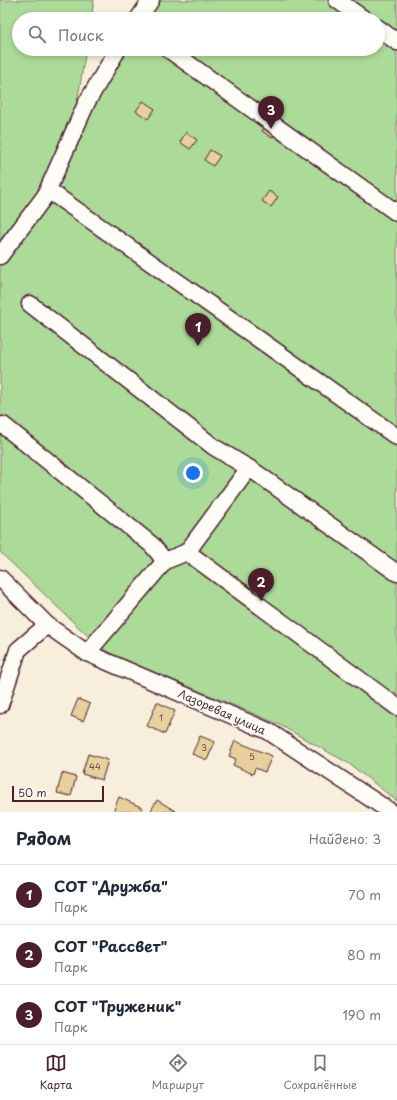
<!DOCTYPE html>
<html lang="ru">
<head>
<meta charset="utf-8">
<style>
	:root { --surface:#fff; --page:#f2f2f3; --text:#1f2937; --muted:#747a83; --line:#e0e1e3; --accent:#4a1f2b }
	body { margin:0; font-family:"Playpen Sans",sans-serif; background:var(--page); color:var(--text) }
	.scale { position:absolute; left:12px; bottom:10px; width:92px; box-sizing:border-box; padding-left:4px; border:2px solid #4a1f2b; border-top:0; font-size:11px; line-height:14px; white-space:nowrap; color:#4a1f2b; -webkit-text-stroke:3px #fdfcf7; paint-order:stroke }
	.you { position:absolute; left:193px; top:473px; width:14px; height:14px; margin:-10px; border:3px solid #fff; border-radius:50%; background:#1a73e8; box-shadow:0 0 0 6px #1a73e833 }
	.badge { display:grid; place-items:center; width:26px; height:26px; border-radius:50%; background:var(--accent); color:#fff; font-size:13px; font-weight:700 }
	.pin { position:absolute; translate:-50% -33px; filter:drop-shadow(0 1px 2px #0008) }
	.pin::after { content:''; position:absolute; top:21px; width:14px; height:12px; background:inherit; clip-path:polygon(0 0,100% 0,50% 100%) }
	.list { margin:0; padding:0; list-style:none }
	h2 { display:flex; justify-content:space-between; align-items:center; height:52px; margin:0; padding:0 16px; font-size:17px }
	h2 small { font-size:13px; font-weight:400; color:var(--muted) }
	.list li { display:grid; grid-template-columns:26px 1fr auto; gap:12px; align-items:center; box-sizing:border-box; height:60px; padding:0 16px; border-top:1px solid var(--line) }
	.list b { display:block; font-size:15px; white-space:nowrap }
	.list p { margin:0; font-size:13px; white-space:nowrap; color:var(--muted) }
	.list em { font-size:13px; font-style:normal; color:var(--muted) }
	.icon { flex:none; width:22px; height:22px; fill:none; stroke:currentColor; stroke-width:2; stroke-linecap:round; stroke-linejoin:round }
	.map { position:relative; flex:none; width:397px; height:812px; overflow:hidden }
	.search { position:absolute; background:var(--surface); box-shadow:0 2px 6px #0003; left:12px; right:12px; top:12px; height:44px; display:flex; align-items:center; gap:10px; box-sizing:border-box; padding:0 14px; border-radius:22px; color:var(--muted); font-size:15px }
	.sheet { height:232px; background:var(--surface) }
	nav { display:flex; justify-content:space-around; align-items:center; box-sizing:border-box; height:56px; border-top:1px solid var(--line); background:var(--surface); font-size:11px; color:var(--muted) }
	nav a { display:grid; justify-items:center; gap:2px }
	nav .on { color:var(--accent) }
	.map>svg:first-child { display:block }
	.green { fill:#acda99; stroke:#7b7c62 }
	.building { fill:#e8d09e; stroke:#4a1f2b }
	.lines { fill:none; stroke-linecap:round; stroke-linejoin:round }
	.minor-casing { stroke:#4a1f2b; stroke-width:19 }
	.minor { stroke:#fdfcf7; stroke-width:16 }
	.labels { text-anchor:middle; stroke-width:3; stroke-linejoin:round; paint-order:stroke }
	.number-label { font-size:9px; fill:#724b48 }
	.street-label { font-size:11px; fill:#4a1f2b; stroke:#fdfcf7 }
</style>
</head>
<body>
<div class="map">
<svg width="397" height="812" viewBox="0 0 397 812">
	<rect width="100%" height="100%" fill="#f7efdc"/>
	<filter id="ink" filterUnits="userSpaceOnUse"><feTurbulence type="fractalNoise" baseFrequency=".025" numOctaves="2"/><feDisplacementMap in="SourceGraphic" scale="8" xChannelSelector="R" yChannelSelector="G"/><feConvolveMatrix kernelMatrix="1 2 1 2 8 2 1 2 1" color-interpolation-filters="sRGB"/></filter>
	<g filter="url(#ink)">
		<g class="green">
			<path d="M0,0H94L91,19H19V49H86L69,152L0,240Z"/>
			<path d="M161,0H397V801L348,763L278,724L109,653L92,640L0,552V266L45,205L76,149L95,93L125,49H378V19H147Z"/>
		</g>
		<g class="building">
			<path d="M143,101L155,109L148,119L136,111Z"/>
			<path d="M266,124L277,131L272,138L262,131Z"/>
			<path d="M186,132L197,140L190,149L180,142Z"/>
			<path d="M210,150L220,156L213,166L204,160Z"/>
			<path d="M269,191L278,197L271,207L262,201Z"/>
			<path d="M78,699L90,704L83,721L71,716Z"/>
			<path d="M157,702L175,711L165,734L147,726Z"/>
			<path d="M200,736L215,742L207,760L192,754Z"/>
			<path d="M235,741L272,756L265,772L255,768L253,774L233,765L236,759L229,756Z"/>
			<path d="M88,754L108,760L102,780L82,774Z"/>
			<path d="M62,773L76,777L71,796L57,793Z"/>
			<path d="M119,797L143,808L141,812H113Z"/>
			<path d="M157,800L177,812H150Z"/>
		</g>
		<g class="lines">
			<g class="minor-casing">
				<g id="minor">
					<path d="M337,0L364,19"/>
					<path d="M138,19L151,0"/>
					<path d="M378,28L397,42"/>
					<path d="M168,49L397,213"/>
					<path d="M48,190L397,437"/>
					<path d="M0,256L45,196L87,102L118,49"/>
					<path d="M30,304L214,447L255,472L397,573"/>
					<path d="M3,425L152,545L165,561"/>
					<path d="M187,552L249,468"/>
					<path d="M0,578L47,625L87,653L268,731L391,812"/>
					<path d="M87,653L165,561L187,552L397,707"/>
					<path d="M0,705L18,650L47,625"/>
				</g>
			</g>
			<use href="#minor" class="minor"/>
		</g>
	</g>
	<g class="labels">
		<g class="number-label">
			<text x="161" y="721">1</text>
			<text x="204" y="751">3</text>
			<text x="252" y="760">5</text>
			<text x="95" y="770">44</text>
		</g>
		<g class="street-label">
			<text transform="translate(222 712) rotate(24)" y="4">Лазоревая улица</text>
		</g>
	</g>
</svg>
<div class="scale">50 m</div>
<div class="you"></div>
<div class="pin badge" style="left:198px;top:346px">1</div>
<div class="pin badge" style="left:261px;top:601px">2</div>
<div class="pin badge" style="left:271px;top:129px">3</div>
<div class="search"><svg class="icon" aria-label="search" viewBox="0 0 24 24"><circle cx="10" cy="10" r="6"/><path d="M15 15l6 6"/></svg>Поиск</div>
</div>
<section class="sheet">
<h2>Рядом<small>Найдено: 3</small></h2>
<ul class="list">
<li><span class="badge">1</span><div><b>СОТ &quot;Дружба&quot;</b><p>Парк</p></div><em>70 m</em></li>
<li><span class="badge">2</span><div><b>СОТ &quot;Рассвет&quot;</b><p>Парк</p></div><em>80 m</em></li>
<li><span class="badge">3</span><div><b>СОТ &quot;Труженик&quot;</b><p>Парк</p></div><em>190 m</em></li>
</ul>
</section>
<nav>
<a class="on"><svg class="icon" aria-label="map" viewBox="0 0 24 24"><path d="M3 6l6-2 6 2 6-2v14l-6 2-6-2-6 2zM9 4v14M15 6v14"/></svg>Карта</a>
<a><svg class="icon" aria-label="directions" viewBox="0 0 24 24"><path d="M12 3l9 9-9 9-9-9zM9 14v-3h6M13 9l2 2-2 2"/></svg>Маршрут</a>
<a><svg class="icon" aria-label="saved" viewBox="0 0 24 24"><path d="M7 4h10v16l-5-4-5 4z"/></svg>Сохранённые</a>
</nav>
</body>
</html>
